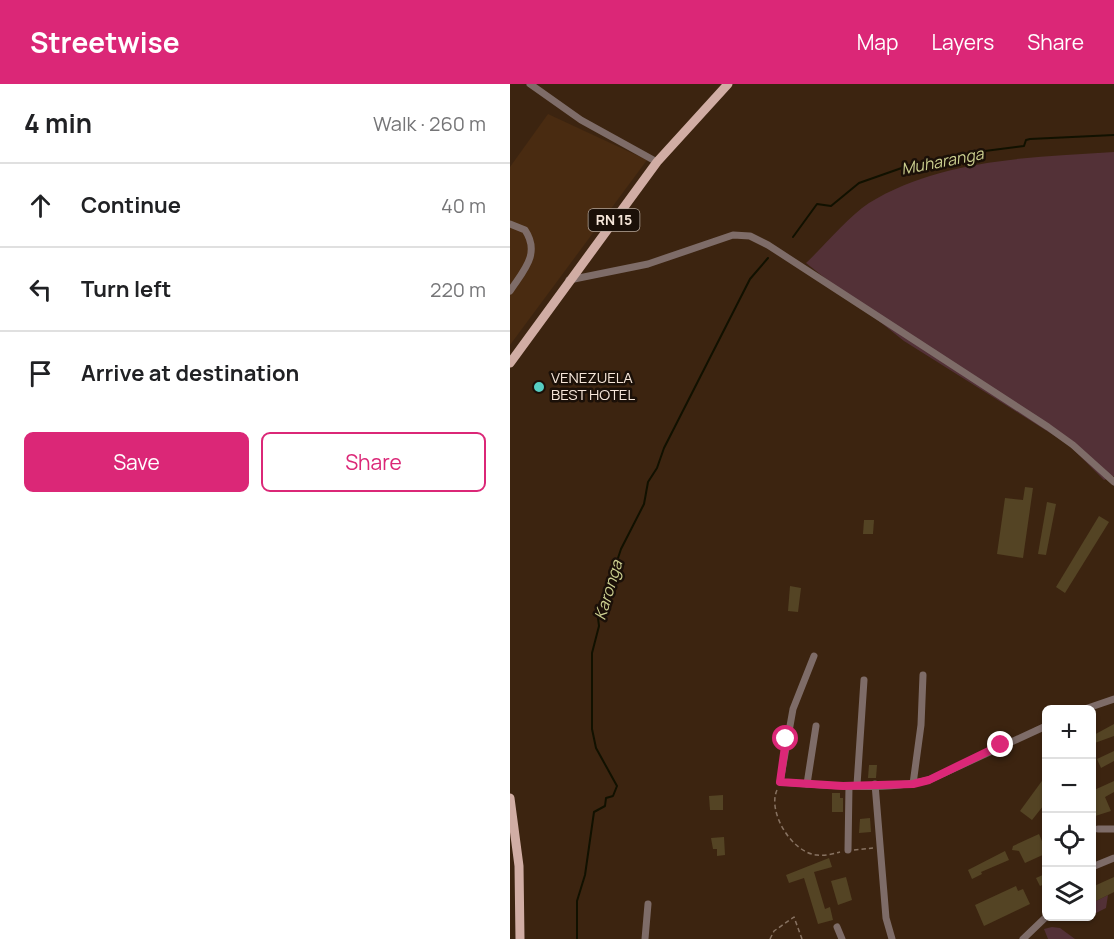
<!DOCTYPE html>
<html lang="en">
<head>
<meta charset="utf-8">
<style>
	:root { --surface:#fff; --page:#f6f6f6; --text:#202124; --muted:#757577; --line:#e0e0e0; --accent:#db2777 }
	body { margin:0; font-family:Manrope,sans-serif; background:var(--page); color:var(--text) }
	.controls { position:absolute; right:18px; bottom:18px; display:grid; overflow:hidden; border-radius:9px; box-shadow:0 2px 4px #0004 }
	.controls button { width:54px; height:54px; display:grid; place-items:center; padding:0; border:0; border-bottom:2px solid var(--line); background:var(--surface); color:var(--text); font:30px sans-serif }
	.stop { position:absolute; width:18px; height:18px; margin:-14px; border:4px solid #db2777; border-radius:50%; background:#fff }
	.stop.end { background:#db2777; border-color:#fff; box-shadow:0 2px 6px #0008 }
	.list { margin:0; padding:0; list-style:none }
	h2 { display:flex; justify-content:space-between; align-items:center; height:78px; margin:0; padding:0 24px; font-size:26px }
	h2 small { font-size:20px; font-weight:400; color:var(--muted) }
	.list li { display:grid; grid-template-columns:39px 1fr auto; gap:18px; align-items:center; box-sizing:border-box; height:84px; padding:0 24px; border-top:2px solid var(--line) }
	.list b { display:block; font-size:22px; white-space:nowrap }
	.list em { font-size:20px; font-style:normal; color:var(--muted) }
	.actions { display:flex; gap:12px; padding:18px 24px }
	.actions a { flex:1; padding:14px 0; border:2px solid var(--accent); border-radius:9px; text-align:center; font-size:21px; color:var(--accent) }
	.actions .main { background:var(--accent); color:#fff }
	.icon { flex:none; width:33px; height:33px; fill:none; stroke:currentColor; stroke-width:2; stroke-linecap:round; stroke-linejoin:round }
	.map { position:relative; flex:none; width:604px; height:855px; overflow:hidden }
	header { display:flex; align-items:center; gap:36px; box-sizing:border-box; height:84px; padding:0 30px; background:var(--accent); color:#fff }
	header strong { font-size:28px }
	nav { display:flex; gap:33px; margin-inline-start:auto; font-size:21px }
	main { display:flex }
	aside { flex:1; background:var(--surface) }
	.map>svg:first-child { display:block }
	.built { fill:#492b11 }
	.green { fill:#533137 }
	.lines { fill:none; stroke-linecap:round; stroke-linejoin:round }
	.stream { stroke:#110; stroke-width:2 }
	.building { fill:#544424 }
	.path { stroke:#877261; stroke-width:1.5; stroke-dasharray:4.5 3; stroke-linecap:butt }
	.minor { stroke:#7e6c68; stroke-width:7 }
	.major { stroke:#d1ada4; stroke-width:9 }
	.route { stroke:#db2777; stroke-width:8 }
	.poi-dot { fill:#56cec3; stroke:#1b1008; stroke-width:2 }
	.labels { text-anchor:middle; stroke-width:5; stroke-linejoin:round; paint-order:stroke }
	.shield { fill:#1b1008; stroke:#b4a69a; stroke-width:1.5 }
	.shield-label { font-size:14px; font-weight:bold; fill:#f6e6d9 }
	.poi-label { font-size:15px; fill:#f6e6d9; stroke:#1b1008; text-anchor:start }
	.water-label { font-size:16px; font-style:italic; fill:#ccd090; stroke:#1b1008 }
</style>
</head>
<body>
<header>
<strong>Streetwise</strong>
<nav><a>Map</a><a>Layers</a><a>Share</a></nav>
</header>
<main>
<aside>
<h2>4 min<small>Walk · 260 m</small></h2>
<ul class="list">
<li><svg class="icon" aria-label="ahead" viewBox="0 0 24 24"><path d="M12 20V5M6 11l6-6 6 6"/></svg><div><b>Continue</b></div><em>40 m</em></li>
<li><svg class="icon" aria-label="left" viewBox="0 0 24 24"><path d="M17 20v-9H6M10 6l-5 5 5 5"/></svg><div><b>Turn left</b></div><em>220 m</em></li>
<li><svg class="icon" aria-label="arrive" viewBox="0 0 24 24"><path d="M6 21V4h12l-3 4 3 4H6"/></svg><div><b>Arrive at destination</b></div></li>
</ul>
<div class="actions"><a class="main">Save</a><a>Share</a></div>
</aside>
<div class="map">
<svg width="604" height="855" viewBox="0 0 604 855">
	<rect width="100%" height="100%" fill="#3c2410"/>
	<path class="built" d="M38,30L137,76L0,261V83Z"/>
	<g class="green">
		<path d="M604,68V392L594,396L559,361L394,257L296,179C315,161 338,133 359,119C430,75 523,73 604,68Z"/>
		<path d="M598,811L596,824L582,831V819Z"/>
		<path d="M542,843L550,844L565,855H538L534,845Z"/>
	</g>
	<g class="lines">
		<g class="stream">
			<path d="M283,153L307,120L321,122L349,99L403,80L436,78L467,68L514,62L516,56L520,55L604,51"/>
			<path d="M67,855V817L75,791L84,728L95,722L96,714L103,712L107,702L86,664L82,645V569L89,542L88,534L111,465L134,420L138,398L147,384L154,364L240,195L258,174"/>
		</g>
	</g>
	<g class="building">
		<path d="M515,403L523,404L513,474L487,470L495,414L513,416Z"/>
		<path d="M537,418L546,420L536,471L528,470Z"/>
		<path d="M589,432L599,438L555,509L546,503Z"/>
		<path d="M354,436H364L363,450H353Z"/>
		<path d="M280,502L291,504L288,528L278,527Z"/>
		<path d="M604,640V652L582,660V652Z"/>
		<path d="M604,667V677L591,684L587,675Z"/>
		<path d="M359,681H367L366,694H358Z"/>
		<path d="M537,690V717L522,736L510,727Z"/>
		<path d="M604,697V708L595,713L601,727L582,733V707Z"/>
		<path d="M322,709H330V714H333V728H322Z"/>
		<path d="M213,711V726H200L199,712Z"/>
		<path d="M360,734L361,748L349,749L350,735Z"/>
		<path d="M529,750L537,769L515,779L509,767L502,766L503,762Z"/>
		<path d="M214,753L215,771L207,772V765H203L201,754Z"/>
		<path d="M495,767L499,776L471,788L472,790L462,795L458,786Z"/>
		<path d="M319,774L322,783L304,788L315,825L320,823L323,836L308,840L294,794L279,799L276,791Z"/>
		<path d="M535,790L537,799L530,802L526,794Z"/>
		<path d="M336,793L342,816L328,821L321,797Z"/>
		<path d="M604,793V808L582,819V803Z"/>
		<path d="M506,802L508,807L513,805L520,820L474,842L465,821Z"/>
	</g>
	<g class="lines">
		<g class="path">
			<path d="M267,706C257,728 282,769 307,771C314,772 323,770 330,768"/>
			<path d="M344,766L363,764"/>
			<path d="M260,855L264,847L284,833L292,855"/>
		</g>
		<g class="minor">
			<path d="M20,0L71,36L147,78"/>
			<path d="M0,140L15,146C31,170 13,187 0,207"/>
			<path d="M59,196L138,180L223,151L240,152L258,161L538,343L563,361L604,398"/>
			<path d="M304,572L283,625L270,698L297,700L306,642"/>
			<path d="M572,626L604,615"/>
			<path d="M297,700C334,703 383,705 419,696L536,642"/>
			<path d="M365,700L376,834L382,855"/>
			<path d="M403,700L411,641L413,591"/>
			<path d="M347,701L354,596"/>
			<path d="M588,745H604"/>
			<path d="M338,766L339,702"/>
			<path d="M582,783L604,774"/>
			<path d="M327,843L332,855"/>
			<path d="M135,855L138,820"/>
			<path d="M513,855L537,832"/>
		</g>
		<g class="major">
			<path d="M0,279L147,78L218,0"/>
			<path d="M0,714L9,782L10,855"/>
		</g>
	</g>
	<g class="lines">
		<path class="route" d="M276,655L270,698L333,702L403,700L419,696L491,661"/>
	</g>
	<circle class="poi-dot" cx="29" cy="303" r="6"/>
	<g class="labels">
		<rect class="shield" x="78.5" y="125" width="51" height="22" rx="4.5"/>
		<g class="shield-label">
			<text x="104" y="141">RN 15</text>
		</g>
		<g class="poi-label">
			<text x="41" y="299">VENEZUELA<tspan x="41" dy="17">BEST HOTEL</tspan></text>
		</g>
		<g class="water-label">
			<text transform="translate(432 77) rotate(-11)" y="6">Muharanga</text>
			<text transform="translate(98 506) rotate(-73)" y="6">Karonga</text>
		</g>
	</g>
</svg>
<div class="controls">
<button>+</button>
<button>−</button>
<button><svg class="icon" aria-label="locate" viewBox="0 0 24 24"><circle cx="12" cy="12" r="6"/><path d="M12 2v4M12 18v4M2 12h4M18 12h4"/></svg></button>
<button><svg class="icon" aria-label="layers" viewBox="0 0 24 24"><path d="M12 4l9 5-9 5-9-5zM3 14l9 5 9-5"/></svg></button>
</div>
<div class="stop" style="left:276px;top:655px"></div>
<div class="stop end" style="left:491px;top:661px"></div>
</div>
</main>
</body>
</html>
